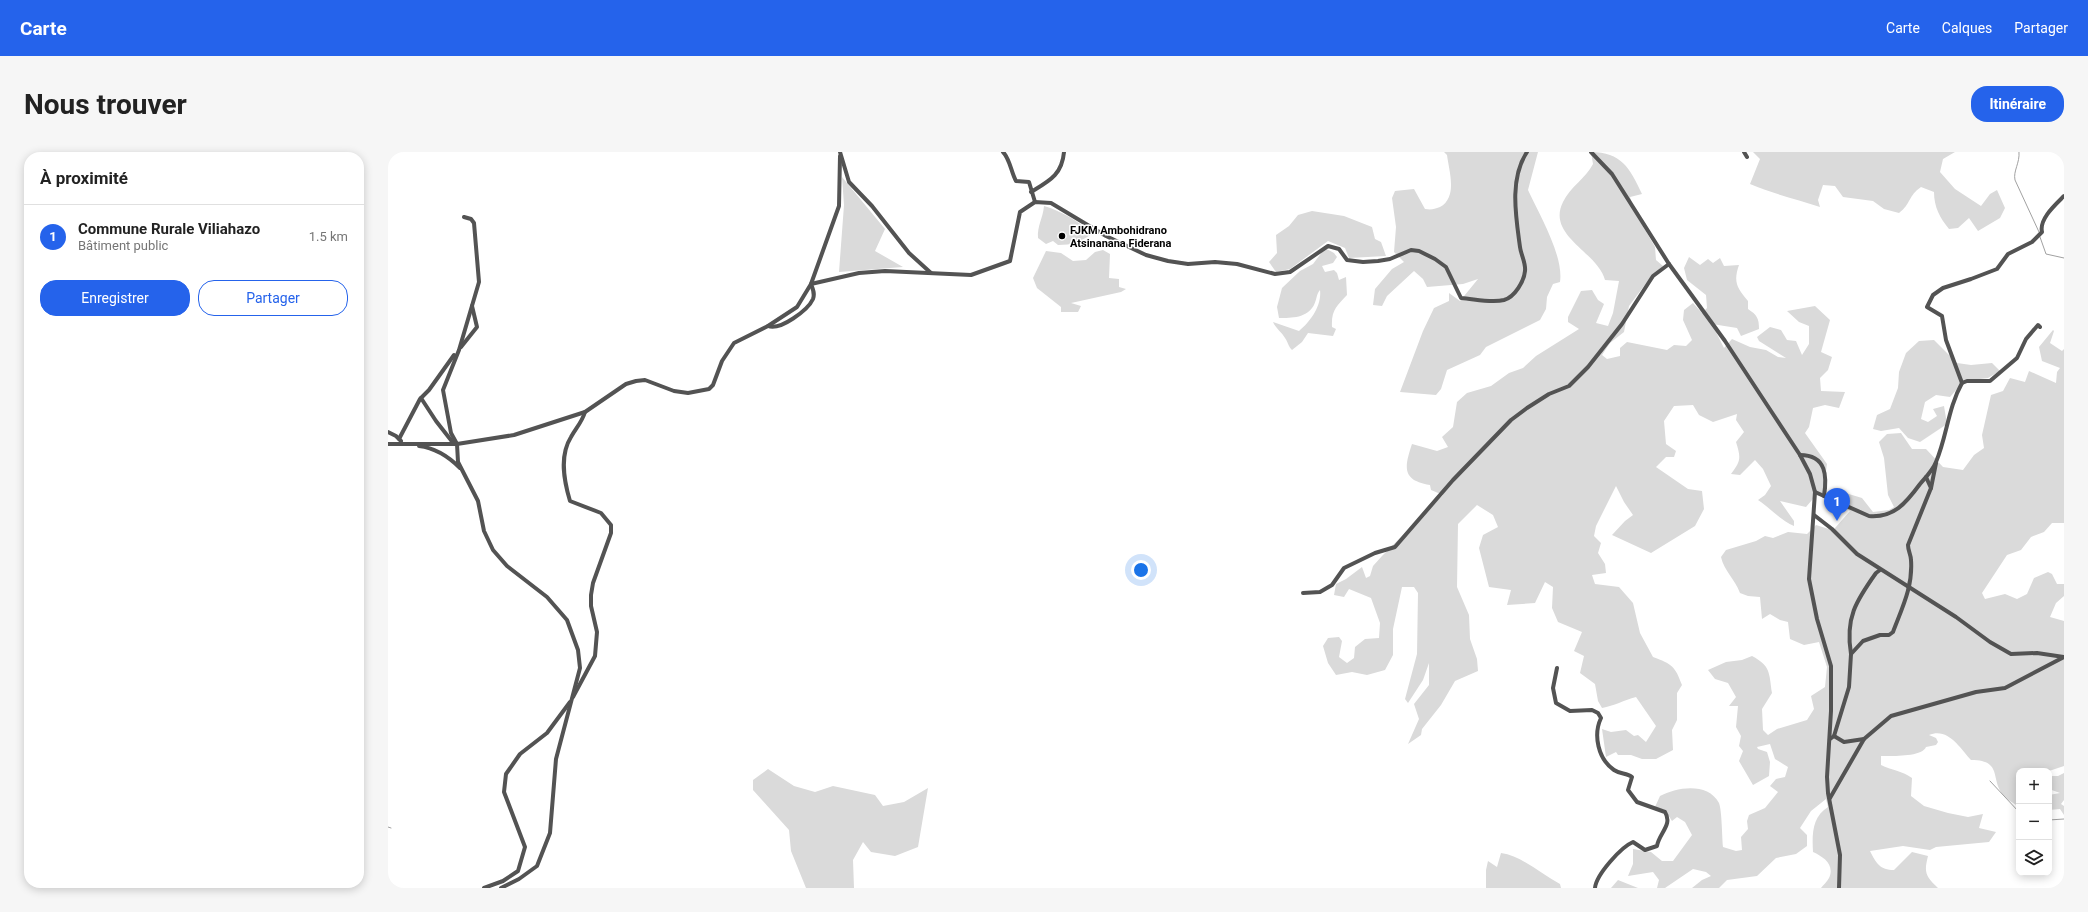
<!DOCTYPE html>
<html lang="fr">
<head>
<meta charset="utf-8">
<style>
	:root { --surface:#fff; --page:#f6f6f6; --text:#222; --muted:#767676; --line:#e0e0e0; --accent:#2563eb }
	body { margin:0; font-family:Roboto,sans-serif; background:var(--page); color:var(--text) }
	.controls { position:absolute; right:12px; bottom:12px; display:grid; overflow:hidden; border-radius:8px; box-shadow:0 2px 10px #0003 }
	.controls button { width:36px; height:36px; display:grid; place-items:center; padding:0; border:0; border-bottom:1px solid var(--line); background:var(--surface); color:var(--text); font:20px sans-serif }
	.you { position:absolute; left:753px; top:418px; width:14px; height:14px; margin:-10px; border:3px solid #fff; border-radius:50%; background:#1a73e8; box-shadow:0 0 0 6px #1a73e833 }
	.badge { display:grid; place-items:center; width:26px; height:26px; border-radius:50%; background:var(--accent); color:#fff; font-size:13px; font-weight:700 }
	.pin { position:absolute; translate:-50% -33px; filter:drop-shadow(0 1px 2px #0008) }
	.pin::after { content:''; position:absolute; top:21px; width:14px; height:12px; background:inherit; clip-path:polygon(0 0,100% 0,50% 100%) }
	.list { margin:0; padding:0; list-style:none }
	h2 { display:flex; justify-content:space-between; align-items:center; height:52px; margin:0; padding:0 16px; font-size:17px }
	h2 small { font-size:13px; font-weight:400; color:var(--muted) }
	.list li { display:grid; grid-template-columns:26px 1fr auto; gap:12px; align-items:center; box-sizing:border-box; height:64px; padding:0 16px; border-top:1px solid var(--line) }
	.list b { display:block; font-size:15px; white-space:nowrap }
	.list p { margin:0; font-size:13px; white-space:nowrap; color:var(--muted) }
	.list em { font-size:13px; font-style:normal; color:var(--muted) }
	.actions { display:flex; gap:8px; padding:12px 16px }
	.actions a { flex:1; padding:9px 0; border:1px solid var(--accent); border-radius:16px; text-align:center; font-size:14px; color:var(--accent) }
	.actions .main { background:var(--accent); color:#fff }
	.icon { flex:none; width:22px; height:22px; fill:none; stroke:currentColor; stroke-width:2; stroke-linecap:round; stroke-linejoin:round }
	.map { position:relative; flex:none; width:1676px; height:736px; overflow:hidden; border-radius:16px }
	header { display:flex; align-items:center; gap:24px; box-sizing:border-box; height:56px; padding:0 20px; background:var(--accent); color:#fff }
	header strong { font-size:19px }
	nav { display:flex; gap:22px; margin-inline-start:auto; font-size:14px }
	.intro { display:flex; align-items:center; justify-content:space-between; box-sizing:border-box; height:96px; padding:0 24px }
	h1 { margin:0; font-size:28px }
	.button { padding:10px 18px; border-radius:16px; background:var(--accent); color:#fff; font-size:14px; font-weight:700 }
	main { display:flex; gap:24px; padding:0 24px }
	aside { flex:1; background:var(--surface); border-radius:16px; box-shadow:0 2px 10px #0003 }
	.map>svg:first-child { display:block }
	.green { fill:#dadada }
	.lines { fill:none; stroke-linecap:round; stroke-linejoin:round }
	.stream { stroke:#a1a1a1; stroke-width:1 }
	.minor { stroke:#535353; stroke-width:4 }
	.poi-dot { fill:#000; stroke:#fff; stroke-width:1.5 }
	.labels { text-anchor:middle; stroke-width:3; stroke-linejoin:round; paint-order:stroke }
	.poi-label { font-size:11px; font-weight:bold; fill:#000; stroke:#fff; text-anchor:start }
</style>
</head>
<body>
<header>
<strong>Carte</strong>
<nav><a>Carte</a><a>Calques</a><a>Partager</a></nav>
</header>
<div class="intro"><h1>Nous trouver</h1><a class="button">Itinéraire</a></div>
<main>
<aside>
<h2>À proximité<small></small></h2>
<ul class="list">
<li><span class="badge">1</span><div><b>Commune Rurale Viliahazo</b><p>Bâtiment public</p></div><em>1.5 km</em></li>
</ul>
<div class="actions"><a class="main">Enregistrer</a><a>Partager</a></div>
</aside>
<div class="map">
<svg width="1676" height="736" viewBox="0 0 1676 736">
	<rect width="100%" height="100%" fill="#fff"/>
	<g class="green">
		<path d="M1056,0H1150L1140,38C1151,62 1176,104 1172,130L1165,132L1159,145L1158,157L1152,168L1098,195L1092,203L1059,218L1053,237L1048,243L1012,240L1035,179L1046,156L1061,149V141L1072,149L1090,127L1075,132L1039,135L1035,127L1026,119L999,144L994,154L985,153L987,137L1004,117L1016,110L1006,100L1008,75L1004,46L1007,39L1026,37L1037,57C1044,58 1046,57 1052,55C1070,45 1061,19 1059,3Z"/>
		<path d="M1203,0C1233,0 1242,16 1254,42L1242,45L1248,62L1267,95L1268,108L1275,114L1262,126L1241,154L1236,180L1222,191L1214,203L1219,207L1232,204V196L1239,190L1279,198L1286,193L1298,194L1304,188L1295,168L1296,158L1305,151L1314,161L1319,156L1318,143L1299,128L1296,116L1301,105L1312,113L1320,107L1325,111L1332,106L1336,114L1351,113C1345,130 1349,136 1360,149V157C1369,163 1371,166 1371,177L1353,184L1349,176L1324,172L1336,196L1344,187L1362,195L1378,198L1390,205L1398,206L1371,189L1369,185L1382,175L1393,178L1399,188L1408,189L1414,203L1421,192V174L1411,170L1399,159L1427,154L1442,168L1433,200L1444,205L1440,218L1432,226L1433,239L1457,240L1451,256L1437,253L1425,256L1421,275L1417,281L1439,312L1435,341H1430L1418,355L1392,349L1406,369V374C1392,368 1382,356 1370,348L1377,343L1383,334L1375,317L1367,308L1352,323L1343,322C1353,309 1353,306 1348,290L1356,280L1348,268L1349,262L1325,270L1311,263L1305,253L1286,254L1276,269L1278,292L1288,299L1286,305H1278L1268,315L1300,337L1314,339L1316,357L1307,374L1263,401L1224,383L1237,369L1245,363L1236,350L1228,334L1208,374L1206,384L1213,391L1210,401L1217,412L1218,421L1204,423L1207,432L1231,435L1245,451L1252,481L1265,505C1284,512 1287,514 1294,533L1289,541V568L1284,578L1285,598L1268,607H1254L1243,603H1230L1228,600L1218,605L1214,577L1223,580L1238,578L1246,584L1250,583L1258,590L1268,574L1248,545C1236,548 1226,554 1214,556L1210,549L1207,532L1192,521L1196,504L1186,499L1194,480L1170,470L1164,456L1165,435L1157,430L1147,451L1119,453L1123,438L1101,435L1091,396L1095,383L1110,375L1105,363L1089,353L1070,372L1069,435L1081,463L1082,487L1089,507L1090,519L1067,529L1053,553L1034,577L1033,583L1020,592L1031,567L1026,552L1041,533V511L1035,528L1020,551L1017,547L1029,502L1030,441L1026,435H1014L1005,477V503L997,518L979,523L964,520L948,523L940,511L935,494L940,486L951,485L954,489L951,505L959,511L966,506L967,495L977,487L991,486L992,471L983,446L961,437L956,445L946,443L948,432L958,427L974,415L978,426L982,424L985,414L994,404L1055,343L1043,338L1042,333C1014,328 1016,316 1024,292L1049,299L1060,295L1054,285L1065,275L1069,250L1079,241L1103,234L1121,221L1135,216L1148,204L1191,177L1180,170V165L1193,139L1204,138L1210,148L1216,152L1208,171L1220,174L1225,161L1231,129L1217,128C1210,100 1158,84 1175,50C1182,35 1198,26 1205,12Z"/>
		<path d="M1365,0H1567L1555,7L1552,20L1567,37L1593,54L1602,42L1609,38L1617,56L1612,66L1590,79L1581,66L1570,76L1561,77C1552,66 1546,55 1546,40L1533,35C1520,44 1523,52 1511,61L1496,57L1485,49L1455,45L1447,34L1435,33L1430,48L1432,55C1409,47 1385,42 1362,32L1372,7Z"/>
		<path d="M454,25L497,77L487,99L515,115L451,120L456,53Z"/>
		<path d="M656,54C673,59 691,69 704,82C692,90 684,93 670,93L665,89L658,92L650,86C649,74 655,66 656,54Z"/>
		<path d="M924,59L956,64L984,75L987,87L993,90L998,104L961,106L957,96L940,89L902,117L888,120L881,110L889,101L888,83L901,74L910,63Z"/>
		<path d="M937,96L946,101L949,105L945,111L934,114L937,120L946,118L949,121L951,128L958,125L959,143C949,154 943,158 944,175L948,177L945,184L920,181L914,190L904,198C900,194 900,190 897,186C894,180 888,177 885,170L911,179C922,170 934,154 932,138C928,143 929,147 926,153C919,166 904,166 891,166L889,155L894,136L912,119L925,112Z"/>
		<path d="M715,98L722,102L721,126L731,127V135L738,137L733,140L683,151L693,154L690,160H673V155L649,136L645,126L658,99L673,101L685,109L698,108L707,100Z"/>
		<path d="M1665,178L1666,179L1662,191L1674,199L1676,197V371H1664L1656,380L1643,385L1633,398L1619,403L1594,441L1597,447L1617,442L1629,447L1639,442L1646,426L1660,420L1664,422L1669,432H1676V444L1668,451L1662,465L1676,469V614L1661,619H1631V655C1626,651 1619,648 1615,643C1602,627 1615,608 1583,608C1572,596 1560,575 1541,583L1548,586L1550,590L1548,593L1538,595C1534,605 1504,604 1493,604V613C1503,618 1515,619 1524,626L1523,644L1536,654L1560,661L1580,665L1595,662L1591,676L1608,680L1601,690L1548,695L1542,698L1515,694L1482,699C1488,711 1492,718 1506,718L1524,700L1540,704C1536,720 1537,724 1550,736H1433C1435,733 1439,730 1441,726C1447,713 1436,705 1425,700C1424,682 1424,665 1440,655L1438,647L1423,659L1412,676L1419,683V694L1408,702L1388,706L1369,724L1339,728L1331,736H1304L1314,728L1323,724L1318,720L1305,717L1277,736H1269L1271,728L1265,720L1240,724L1245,712V697L1263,700L1274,709H1285L1304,683L1297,670L1289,665L1284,669L1277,658L1267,655L1272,644C1289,635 1320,630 1331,651C1334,659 1334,684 1335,695L1348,699L1354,698L1353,685L1360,677L1359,669L1361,663L1377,656L1390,640L1382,634L1388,627L1397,625L1400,615L1387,607L1382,592L1369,595L1370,597L1379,600L1382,610L1381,624L1365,633L1351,609L1355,599L1351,594L1353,584L1348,575L1350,554H1341L1348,545L1340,531L1327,527L1320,518L1338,510L1354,508L1364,504C1383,514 1381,521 1384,541L1374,557L1375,578L1380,583L1389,577L1419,568L1426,557L1423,544L1437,535L1439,515L1431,490L1416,493L1402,487L1400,470L1392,468L1382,462L1374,467L1372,445L1360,444L1352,441C1347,427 1336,419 1333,405L1338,398L1368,389L1377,384L1385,386L1400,380L1419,382L1428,373L1447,379V376L1462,359L1437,345L1440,342H1447L1451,339L1474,346L1485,360L1501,358L1506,355L1500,343L1496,306L1491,290L1499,282L1513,281L1524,297H1538L1555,315L1575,318L1586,303L1596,296L1594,283L1603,243L1615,239L1622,226L1637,230L1641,219L1668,231L1669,220L1672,216L1654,209L1651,195Z"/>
		<path d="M1546,188L1569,211L1583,213L1604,211L1612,219L1600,226L1576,229L1562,245L1548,243L1537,250L1533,267L1540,270L1549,264L1545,257L1556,254L1559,272L1532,290L1520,286L1511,276L1493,279L1485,277L1489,263L1502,257L1510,236L1511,220L1518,201L1531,189Z"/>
		<path d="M380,617L406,634L427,640L445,634L487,643L495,654L516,650L540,636L530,695L507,704L483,700L475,690L465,708L466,736H418L403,699L401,678L365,638V628Z"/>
		<path d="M1676,621V648L1673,652L1676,654V663L1672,657L1661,658V643L1672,641L1661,637V624H1670Z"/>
		<path d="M1113,701C1134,704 1153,722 1172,732L1173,736H1098V718L1100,709L1109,715Z"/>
		<path d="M1230,728L1250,736H1223Z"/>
	</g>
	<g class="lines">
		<g class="stream">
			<path d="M1631,0C1632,11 1625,19 1627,28L1651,80"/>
			<path d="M1652,85L1658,102L1676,106"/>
			<path d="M1602,629L1631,660"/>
			<path d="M1661,668L1676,667"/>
			<path d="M0,675L3,676"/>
		</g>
		<g class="minor">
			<path d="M452,0L461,30L484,54L521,101L543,121"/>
			<path d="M615,0C622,7 623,20 628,29L641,30L647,50"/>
			<path d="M1203,0L1224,22L1281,112L1337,189L1383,259L1412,303L1422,322L1427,340L1421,427L1429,467L1443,514V559L1439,625L1440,641L1452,703L1451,736"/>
			<path d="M1356,0L1359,5"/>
			<path d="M643,40C661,29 674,23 676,0"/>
			<path d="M76,65L83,67L86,71L91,130L71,198L55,238L63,281L69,292L70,310L90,349L96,379L105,398L119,414L159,445L179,468L190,498L192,516L168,607L162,681L149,714L131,727L113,736"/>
			<path d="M380,174C392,179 420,158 425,147C427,142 425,137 423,132L451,54L452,4"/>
			<path d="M73,195L89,175L84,154"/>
			<path d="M1574,231L1558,188L1554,164L1539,155L1545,143L1555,136L1583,127L1609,117L1620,102L1644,90L1654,80C1651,67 1667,53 1676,44"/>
			<path d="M33,246L48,269L66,292"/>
			<path d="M0,280L8,284L13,289"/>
			<path d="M11,287L32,247L41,238L66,203"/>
			<path d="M0,292H69L126,283L197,260L238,232L248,229L257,228L286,239L300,241L321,237L325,233L334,209L346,191L380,174L409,155L423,132L471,121L497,119L583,123L622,109L632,60L647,50L663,51L718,84L758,103L780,109L800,112L827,110L849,112L887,122L902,120L940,94L951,97L959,108L975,110L990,109L1002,107L1023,98L1031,99L1047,107L1058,115L1073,146C1087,147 1103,151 1116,148C1127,145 1136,129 1137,119C1138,111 1133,103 1132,95C1128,65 1121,27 1139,0"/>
			<path d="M31,294C48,296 60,304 72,316"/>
			<path d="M1412,303C1439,303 1439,325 1436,344"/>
			<path d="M1543,336L1548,311"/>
			<path d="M1427,340L1481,364C1506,366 1518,351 1532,332C1538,325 1545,318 1548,310C1559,284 1560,256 1574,231L1579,229H1602L1629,206L1638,187L1650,173L1652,175"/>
			<path d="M1426,363L1444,377L1469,402L1568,465L1602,490L1623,502L1649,501L1676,505"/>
			<path d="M915,441L932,440L944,433L956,416L987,401L1007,395L1065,328L1123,268L1139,256L1161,242L1181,234L1200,215L1234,172L1265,124L1281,112"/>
			<path d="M1463,502C1457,466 1468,449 1488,421L1492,418"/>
			<path d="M1169,516L1165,536L1168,551L1182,559L1204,558L1210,561L1213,566C1205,583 1210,607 1226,618C1232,622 1239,621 1244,625L1240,638L1249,650L1277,660C1285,673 1271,681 1269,694L1257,698L1245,690C1233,695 1208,723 1207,736"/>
			<path d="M185,545L207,504L209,480L203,454V443L205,431L223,381V373L213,361L182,349C176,329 171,304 183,285C188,276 194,270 197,260"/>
			<path d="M1446,584L1456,590L1476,587"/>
			<path d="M1442,587L1446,584L1461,535L1463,502L1475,489L1492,483H1501L1505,480C1514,456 1525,435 1523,408C1523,403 1520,399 1520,393L1543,336L1538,325"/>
			<path d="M1442,646L1476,587L1503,564L1588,540L1617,536L1676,505"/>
			<path d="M96,736L115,729L130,719L137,695L116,640L118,622L132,602L159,581L182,550"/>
		</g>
	</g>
	<circle class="poi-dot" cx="674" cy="84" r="4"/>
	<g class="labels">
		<g class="poi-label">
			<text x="682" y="82">FJKM Ambohidrano<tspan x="682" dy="13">Atsinanana Fiderana</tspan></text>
		</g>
	</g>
</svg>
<div class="controls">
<button>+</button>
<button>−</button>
<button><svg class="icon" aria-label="layers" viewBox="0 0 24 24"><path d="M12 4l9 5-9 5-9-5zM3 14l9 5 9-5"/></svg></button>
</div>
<div class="you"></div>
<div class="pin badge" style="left:1449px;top:369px">1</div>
</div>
</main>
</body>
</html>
